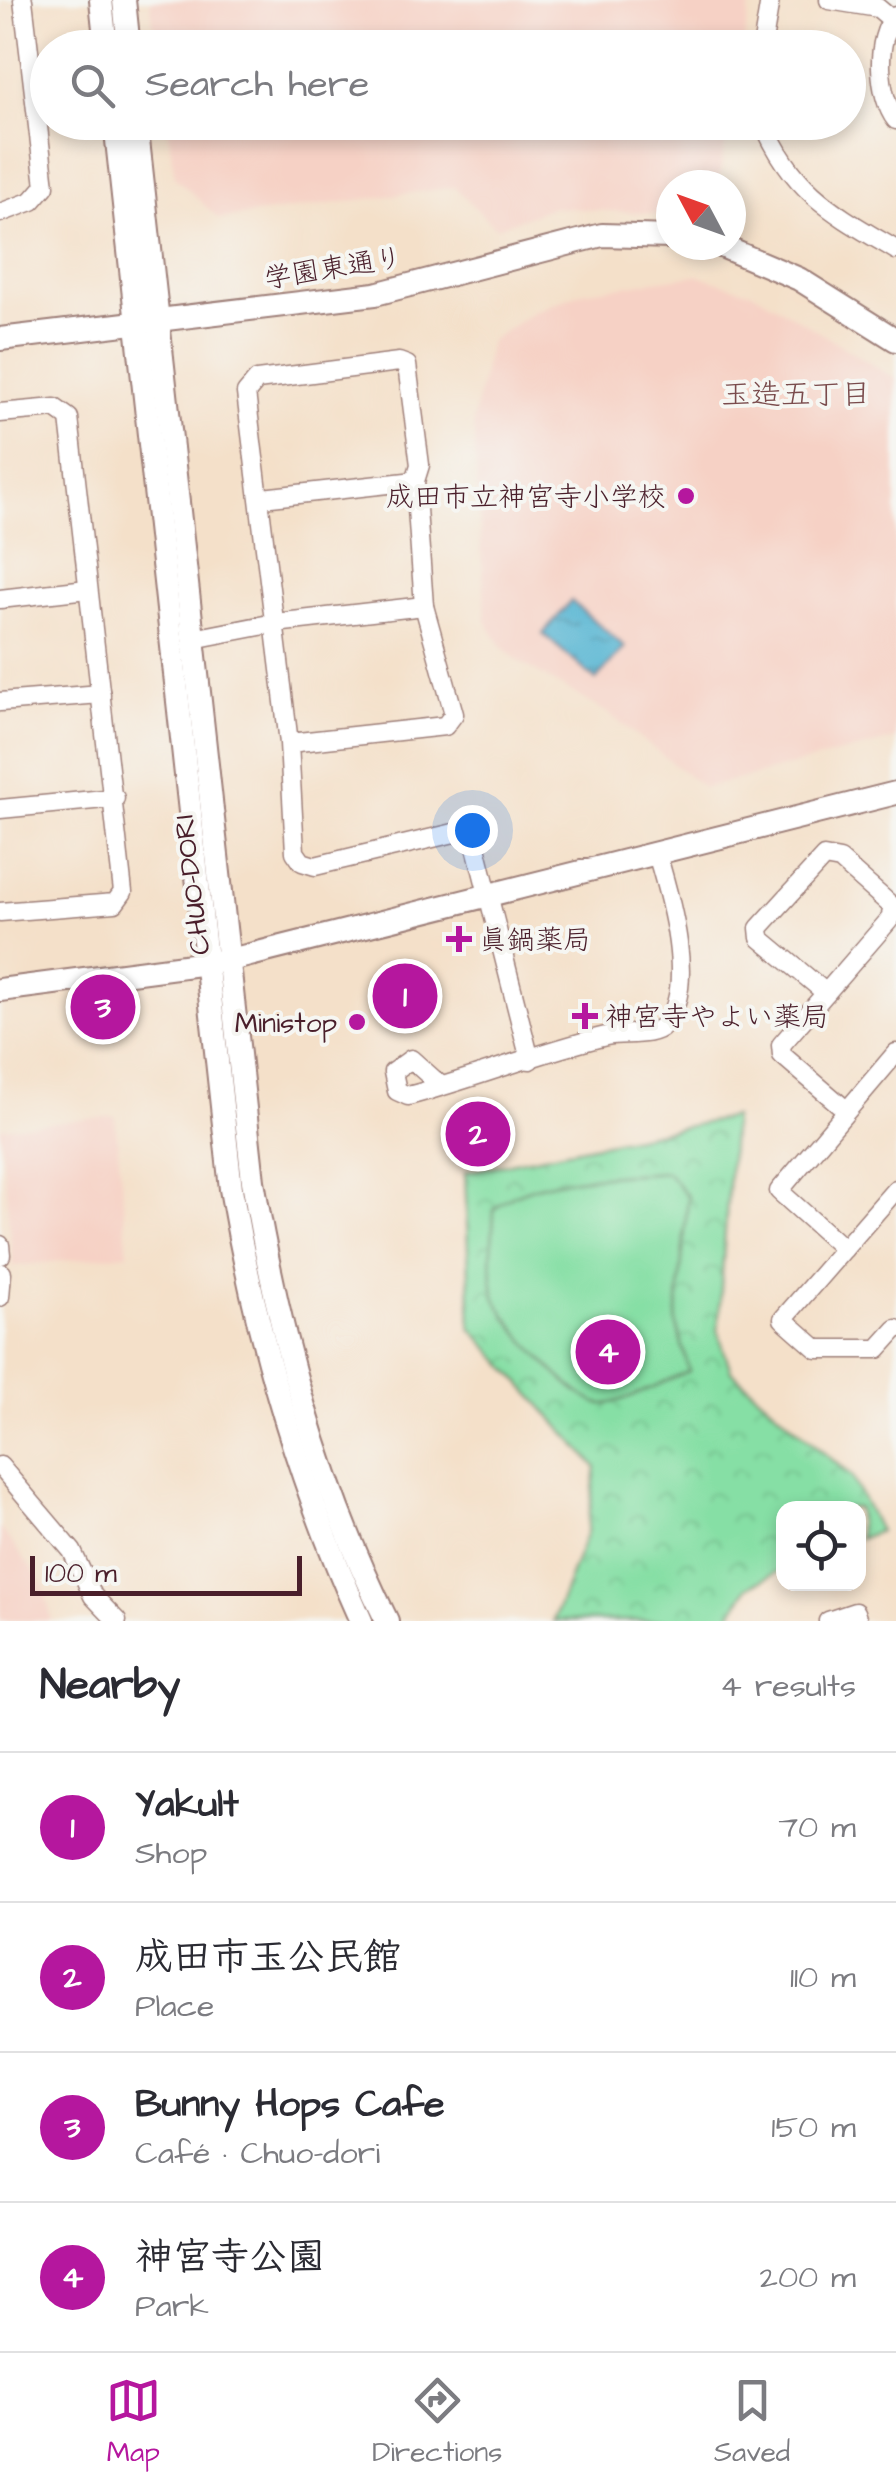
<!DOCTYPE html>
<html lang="en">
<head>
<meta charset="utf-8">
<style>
	:root { --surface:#fff; --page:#f7f7f7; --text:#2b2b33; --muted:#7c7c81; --line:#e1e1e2; --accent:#b5179e }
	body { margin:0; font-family:"Architects Daughter","Klee One",sans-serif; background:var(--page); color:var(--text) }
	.controls { position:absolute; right:30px; bottom:30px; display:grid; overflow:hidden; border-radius:20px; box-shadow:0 5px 15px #0003 }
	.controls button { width:90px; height:90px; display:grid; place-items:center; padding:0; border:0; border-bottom:2px solid var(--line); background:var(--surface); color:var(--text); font:50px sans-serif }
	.compass { position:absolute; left:656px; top:170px; width:90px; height:90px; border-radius:50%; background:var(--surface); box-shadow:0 5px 15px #0003; rotate:311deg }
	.scale { position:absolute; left:30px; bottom:25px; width:272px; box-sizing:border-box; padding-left:10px; border:5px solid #4a1f2b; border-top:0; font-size:28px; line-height:35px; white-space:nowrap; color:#4a1f2b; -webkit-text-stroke:8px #f6f6f2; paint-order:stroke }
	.you { position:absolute; left:472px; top:830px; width:35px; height:35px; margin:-25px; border:8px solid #fff; border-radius:50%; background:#1a73e8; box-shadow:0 0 0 15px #1a73e833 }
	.badge { display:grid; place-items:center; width:65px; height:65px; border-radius:50%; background:var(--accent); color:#fff; font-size:32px; font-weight:700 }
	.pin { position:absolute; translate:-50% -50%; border:5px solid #fff; box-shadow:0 2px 10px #0006 }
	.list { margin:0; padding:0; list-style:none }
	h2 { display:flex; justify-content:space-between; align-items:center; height:130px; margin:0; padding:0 40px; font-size:42px }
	h2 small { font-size:32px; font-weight:400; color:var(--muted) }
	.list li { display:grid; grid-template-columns:65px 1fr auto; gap:30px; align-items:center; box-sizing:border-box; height:150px; padding:0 40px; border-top:2px solid var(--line) }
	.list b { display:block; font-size:38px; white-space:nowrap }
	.list p { margin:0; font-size:32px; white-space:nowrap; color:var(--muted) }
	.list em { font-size:32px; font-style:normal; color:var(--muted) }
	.icon { flex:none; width:55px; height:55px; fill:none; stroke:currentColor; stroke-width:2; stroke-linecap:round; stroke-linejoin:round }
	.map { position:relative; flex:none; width:896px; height:1621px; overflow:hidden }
	.search { position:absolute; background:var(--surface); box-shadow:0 5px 15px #0003; left:30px; right:30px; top:30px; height:110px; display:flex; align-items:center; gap:25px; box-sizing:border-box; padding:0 35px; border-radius:55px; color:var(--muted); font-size:38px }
	.sheet { height:730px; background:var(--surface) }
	nav { display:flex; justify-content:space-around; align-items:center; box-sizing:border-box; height:140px; border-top:2px solid var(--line); background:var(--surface); font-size:28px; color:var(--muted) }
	nav a { display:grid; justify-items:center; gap:5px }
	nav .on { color:var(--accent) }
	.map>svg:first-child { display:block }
	.built { fill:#f6d1c5 }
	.park { fill:url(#park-crowns); stroke:#687f68; stroke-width:2.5 }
	.garden { fill:#86dfa5; stroke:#687f68; stroke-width:2.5 }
	.water { fill:url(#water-ripples); stroke:#4e6a7e; stroke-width:2.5 }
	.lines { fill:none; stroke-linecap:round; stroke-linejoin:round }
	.minor-casing { stroke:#9f807a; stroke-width:21 }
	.tertiary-casing { stroke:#9f807a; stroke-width:26 }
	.minor { stroke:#fff; stroke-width:18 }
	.tertiary { stroke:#fff; stroke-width:22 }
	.poi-dot { fill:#b5179e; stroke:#f6f6f2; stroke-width:4 }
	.labels { text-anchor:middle; stroke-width:8; stroke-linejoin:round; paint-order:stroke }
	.street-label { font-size:28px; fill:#4a1f2b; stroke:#f6f6f2 }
	.poi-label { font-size:28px; fill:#4a1f2b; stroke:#f6f6f2; text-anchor:end }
	.neighbourhood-label { font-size:30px; fill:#7a4c4d; stroke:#f6f6f2 }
</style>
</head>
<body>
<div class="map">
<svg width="896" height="1621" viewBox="0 0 896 1621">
	<defs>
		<pattern id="park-crowns" width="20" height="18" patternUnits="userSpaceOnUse" patternTransform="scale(2.5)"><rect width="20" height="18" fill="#86dfa5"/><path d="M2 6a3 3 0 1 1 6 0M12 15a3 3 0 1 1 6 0" fill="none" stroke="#75bf8e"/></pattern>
		<pattern id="water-ripples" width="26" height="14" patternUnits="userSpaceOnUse" patternTransform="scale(2.5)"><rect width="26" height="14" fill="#53b4d2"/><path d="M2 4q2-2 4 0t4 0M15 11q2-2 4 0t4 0" fill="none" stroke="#4792ab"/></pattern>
	</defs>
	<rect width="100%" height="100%" fill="#f6f6f2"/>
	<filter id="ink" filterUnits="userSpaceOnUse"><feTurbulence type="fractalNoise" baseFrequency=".01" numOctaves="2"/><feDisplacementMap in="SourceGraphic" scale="20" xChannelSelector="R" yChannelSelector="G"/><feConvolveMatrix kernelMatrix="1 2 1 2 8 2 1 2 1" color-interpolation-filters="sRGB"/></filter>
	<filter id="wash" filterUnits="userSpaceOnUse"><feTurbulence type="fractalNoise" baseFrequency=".0048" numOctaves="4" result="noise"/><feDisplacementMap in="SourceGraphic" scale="40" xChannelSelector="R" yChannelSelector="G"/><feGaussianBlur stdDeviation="2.25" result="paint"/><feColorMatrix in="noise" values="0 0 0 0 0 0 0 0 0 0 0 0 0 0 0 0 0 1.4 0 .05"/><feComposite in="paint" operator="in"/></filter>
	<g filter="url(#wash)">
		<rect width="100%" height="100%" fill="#f4e0c9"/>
		<g class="built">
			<path d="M150,0H751L743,47L156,48Z"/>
			<path d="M167,123V122L729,123L718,185H671V215L552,207L496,228L454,187L219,219L175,177Z"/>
			<path d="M696,275L755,293L896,379V739L704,788L608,713L521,663L502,647L486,621L473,420L490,341L533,312L582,292Z"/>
			<path d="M115,1116L128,1254L13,1266L0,1128Z"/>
			<path d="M0,1528L43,1583L52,1621H0Z"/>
		</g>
		<path class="park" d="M733,1117L718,1332L731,1371L851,1476L879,1531L859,1539L858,1508H784L783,1569L748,1587L727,1621H553L587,1532L596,1467L471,1328L465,1172Z"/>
		<path class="garden" d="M667,1172L688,1197L676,1322L689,1371C669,1379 620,1405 602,1404C576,1403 502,1320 495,1296C488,1269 493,1238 494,1210C525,1174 621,1176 667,1172Z"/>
		<path class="water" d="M571,601L625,647L596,680L543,634Z"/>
	</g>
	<g filter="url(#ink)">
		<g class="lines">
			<g class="minor-casing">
				<g id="minor">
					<path d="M829,0L878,8L891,19"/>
					<path d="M896,16C874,36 878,98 896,120"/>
					<path d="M762,48L770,0"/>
					<path d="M763,122C793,193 834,213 896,250"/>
					<path d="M0,213L32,201L45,186L23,0"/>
					<path d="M0,413L55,408L69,418L123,892L115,903L0,912"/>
					<path d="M262,498L415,481"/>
					<path d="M0,599L87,589"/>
					<path d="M193,639L275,623L424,606"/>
					<path d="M0,702L101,694"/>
					<path d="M289,743L445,726L454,714L424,606L415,481L420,465L407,365L399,362L257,380L246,393L289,743L295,852L302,862L315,866L454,833L474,839L530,1060"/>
					<path d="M0,809L115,798"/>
					<path d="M826,993L760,938L759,928L824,857L840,860L893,907"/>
					<path d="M439,1084L411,1059L393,1072L397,1091L408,1096C473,1079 539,1052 606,1036C623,1032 652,1038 664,1025C698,990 669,894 657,854"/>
					<path d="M846,1110L782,1055L781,1045L890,919L893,907"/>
					<path d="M896,1189L783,1319L817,1349H878L896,1329"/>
					<path d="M0,1245L1,1255"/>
					<path d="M844,1249L779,1191L896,1053"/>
					<path d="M0,1297L2,1273"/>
					<path d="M0,1466L72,1551L93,1596L117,1621"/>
					<path d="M828,1621L855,1612L858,1621"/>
				</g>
			</g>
			<g class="tertiary-casing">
				<g id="tertiary">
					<path d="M101,0L106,48"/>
					<path d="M124,0L129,48"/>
					<path d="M115,122L231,1189C257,1340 298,1481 361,1621"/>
					<path d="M136,122L253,1181C279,1334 318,1482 387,1621"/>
					<path d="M719,245L799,279L896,340"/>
					<path d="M0,339L375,294L602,235L671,237"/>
					<path d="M0,990L230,960L896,793"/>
				</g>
			</g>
			<use href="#minor" class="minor"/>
			<use href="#tertiary" class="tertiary"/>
		</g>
	</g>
	<g class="poi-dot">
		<circle cx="686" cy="496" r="10"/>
		<path d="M454 924h10v10h10v10h-10v10h-10v-10h-10v-10h10z"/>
		<path d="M580 1001h10v10h10v10h-10v10h-10v-10h-10v-10h10z"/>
		<circle cx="357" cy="1022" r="10"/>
	</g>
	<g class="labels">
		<g class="street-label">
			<text transform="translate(333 267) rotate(-9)" y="10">学園東通り</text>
			<text transform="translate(191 885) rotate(-97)" y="10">CHUO-DORI</text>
		</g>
		<g class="poi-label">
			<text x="666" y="506">成田市立神宮寺小学校</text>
			<text x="479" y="949" text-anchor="start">眞鍋薬局</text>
			<text x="605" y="1026" text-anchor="start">神宮寺やよい薬局</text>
			<text x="337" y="1032">Ministop</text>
		</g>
		<g class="neighbourhood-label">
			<text x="796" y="404">玉造五丁目</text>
		</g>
	</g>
</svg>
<div class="controls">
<button><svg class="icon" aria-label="locate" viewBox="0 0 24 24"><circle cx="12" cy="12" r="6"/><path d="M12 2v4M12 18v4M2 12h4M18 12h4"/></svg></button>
</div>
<svg class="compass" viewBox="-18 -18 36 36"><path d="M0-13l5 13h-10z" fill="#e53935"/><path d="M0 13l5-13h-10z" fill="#7c7c81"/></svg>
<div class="scale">100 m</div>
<div class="you"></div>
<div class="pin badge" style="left:405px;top:996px">1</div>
<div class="pin badge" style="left:478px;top:1134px">2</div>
<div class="pin badge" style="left:103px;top:1007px">3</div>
<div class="pin badge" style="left:608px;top:1352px">4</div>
<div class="search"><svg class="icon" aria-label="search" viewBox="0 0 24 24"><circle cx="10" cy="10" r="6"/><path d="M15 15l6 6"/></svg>Search here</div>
</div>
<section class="sheet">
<h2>Nearby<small>4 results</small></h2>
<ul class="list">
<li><span class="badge">1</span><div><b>Yakult</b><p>Shop</p></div><em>70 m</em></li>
<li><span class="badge">2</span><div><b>成田市玉公民館</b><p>Place</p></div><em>110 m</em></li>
<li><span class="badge">3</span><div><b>Bunny Hops Cafe</b><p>Café · Chuo-dori</p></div><em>150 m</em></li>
<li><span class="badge">4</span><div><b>神宮寺公園</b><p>Park</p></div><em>200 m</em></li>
</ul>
</section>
<nav>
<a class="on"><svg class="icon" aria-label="map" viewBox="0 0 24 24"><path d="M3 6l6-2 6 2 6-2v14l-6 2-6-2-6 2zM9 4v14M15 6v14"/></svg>Map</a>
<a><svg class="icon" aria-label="directions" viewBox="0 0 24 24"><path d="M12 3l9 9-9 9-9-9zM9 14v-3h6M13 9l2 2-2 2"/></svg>Directions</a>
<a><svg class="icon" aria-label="saved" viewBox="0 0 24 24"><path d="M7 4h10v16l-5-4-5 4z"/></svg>Saved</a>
</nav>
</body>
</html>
